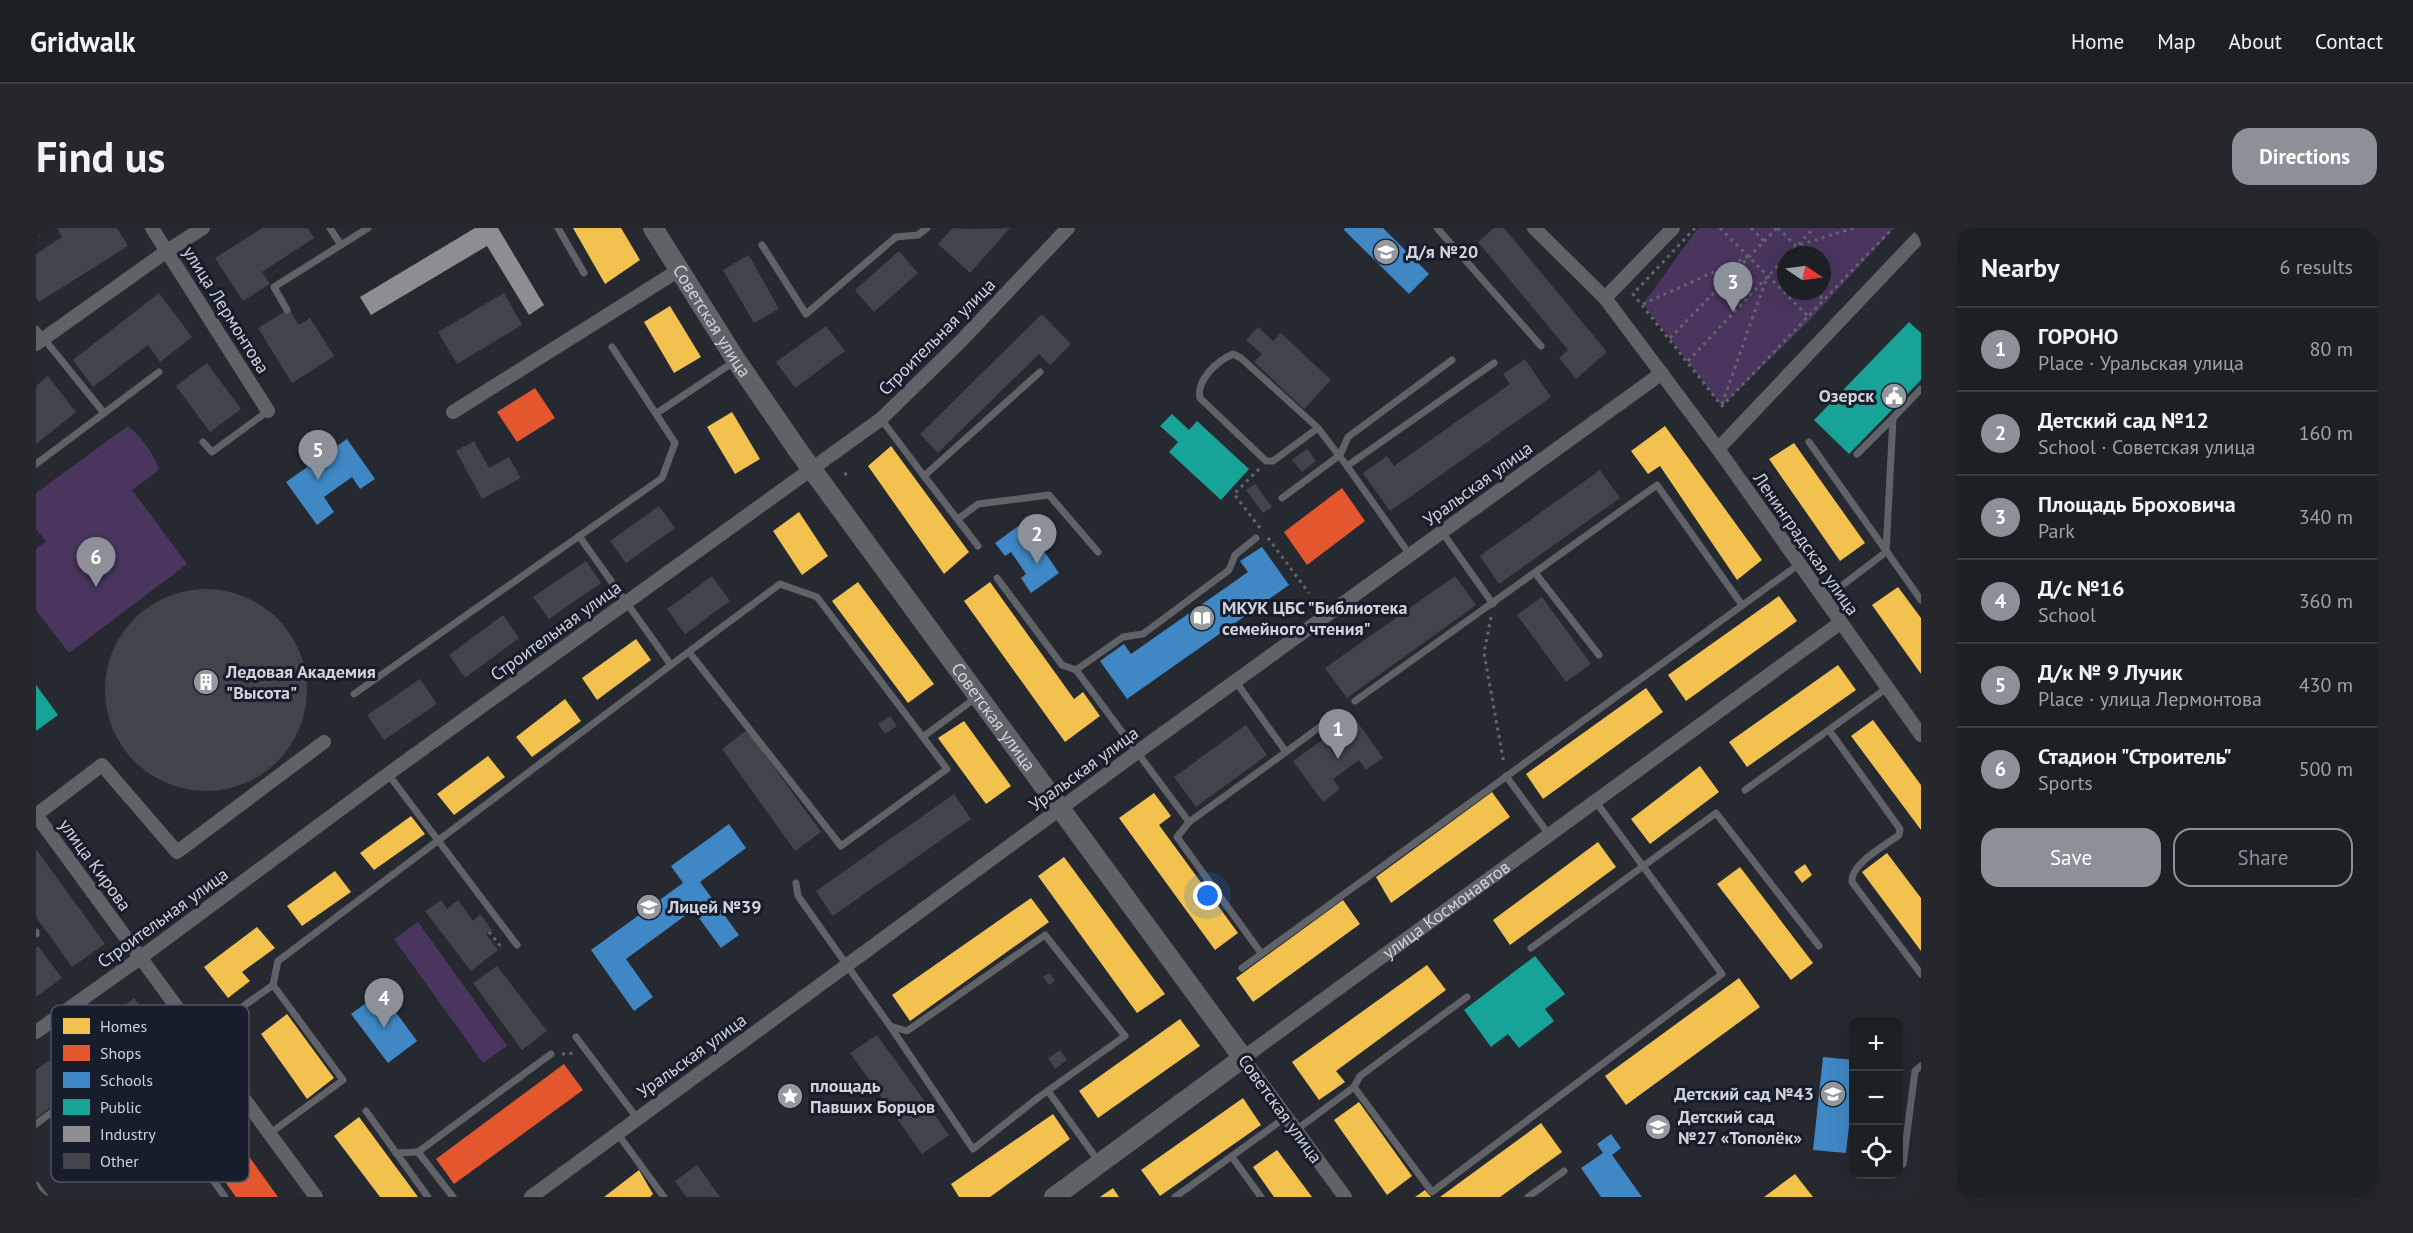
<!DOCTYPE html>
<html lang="en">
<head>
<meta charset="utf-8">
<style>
	:root { --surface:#1c1f24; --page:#25272c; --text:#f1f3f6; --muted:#a0a2a6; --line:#3a3d41; --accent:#8c9099 }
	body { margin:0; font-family:"PT Sans",sans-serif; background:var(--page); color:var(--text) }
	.controls { position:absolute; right:18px; bottom:18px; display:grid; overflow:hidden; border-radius:12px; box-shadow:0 6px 24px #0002 }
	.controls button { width:54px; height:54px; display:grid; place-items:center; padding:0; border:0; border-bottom:2px solid var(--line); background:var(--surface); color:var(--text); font:30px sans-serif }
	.compass { position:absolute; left:1741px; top:18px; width:54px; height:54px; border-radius:50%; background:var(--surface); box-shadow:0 6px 24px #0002; rotate:103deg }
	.you { position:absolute; left:1172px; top:668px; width:21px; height:21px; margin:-15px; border:4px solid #fff; border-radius:50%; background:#1a73e8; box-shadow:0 0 0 9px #1a73e833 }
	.badge { display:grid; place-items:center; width:39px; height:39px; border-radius:50%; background:var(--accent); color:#fff; font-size:20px; font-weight:700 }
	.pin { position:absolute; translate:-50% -50px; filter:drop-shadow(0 2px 3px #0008) }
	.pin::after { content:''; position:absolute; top:32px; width:21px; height:18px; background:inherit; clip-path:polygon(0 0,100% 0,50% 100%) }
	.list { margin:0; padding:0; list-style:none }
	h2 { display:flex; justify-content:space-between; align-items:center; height:78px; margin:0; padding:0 24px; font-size:26px }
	h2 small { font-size:20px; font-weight:400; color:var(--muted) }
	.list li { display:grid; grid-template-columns:39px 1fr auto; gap:18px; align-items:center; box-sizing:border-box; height:84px; padding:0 24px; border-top:2px solid var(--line) }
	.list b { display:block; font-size:22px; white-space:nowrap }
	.list p { margin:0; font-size:20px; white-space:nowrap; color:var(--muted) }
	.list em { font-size:20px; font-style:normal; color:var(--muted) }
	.actions { display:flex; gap:12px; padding:18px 24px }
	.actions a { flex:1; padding:14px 0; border:2px solid var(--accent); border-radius:18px; text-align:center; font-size:21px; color:var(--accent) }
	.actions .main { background:var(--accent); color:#fff }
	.icon { flex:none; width:33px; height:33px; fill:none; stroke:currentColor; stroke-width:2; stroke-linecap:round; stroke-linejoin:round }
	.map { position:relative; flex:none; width:1885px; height:969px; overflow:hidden; border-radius:18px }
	header { display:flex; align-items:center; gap:36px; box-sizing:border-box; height:84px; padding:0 30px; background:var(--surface); border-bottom:2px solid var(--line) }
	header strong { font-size:28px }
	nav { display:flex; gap:33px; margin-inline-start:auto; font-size:21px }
	.intro { display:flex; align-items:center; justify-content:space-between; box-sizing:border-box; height:144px; padding:0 36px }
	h1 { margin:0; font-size:42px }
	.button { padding:15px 27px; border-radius:18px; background:var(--accent); color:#fff; font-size:21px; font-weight:700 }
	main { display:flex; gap:36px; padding:0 36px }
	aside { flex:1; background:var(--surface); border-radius:18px; box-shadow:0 6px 24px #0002 }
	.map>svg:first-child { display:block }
	.green { fill:#49355e; fill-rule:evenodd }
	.homes { fill:#f2c14e }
	.shops { fill:#e4572e }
	.schools { fill:#3f88c5 }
	.public { fill:#17a398 }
	.industry { fill:#8d8d92 }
	.building { fill:#41444a }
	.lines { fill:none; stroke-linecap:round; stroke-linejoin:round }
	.path { stroke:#64666c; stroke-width:3; stroke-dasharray:3 4.5; stroke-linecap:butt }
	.lane { stroke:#5f6267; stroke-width:7 }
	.street { stroke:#5f6267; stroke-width:14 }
	.secondary { stroke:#5f6267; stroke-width:20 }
	.labels { text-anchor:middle; stroke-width:6; stroke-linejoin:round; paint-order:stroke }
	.poi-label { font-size:18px; font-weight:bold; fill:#cfd3dc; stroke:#171d2b; text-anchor:start }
	.street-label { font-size:18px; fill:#cfd3dc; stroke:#171d2b }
	.key { fill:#171d2b; stroke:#4e5460; stroke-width:1.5 }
	.key-label { font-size:16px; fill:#cfd3dc }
</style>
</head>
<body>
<header>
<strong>Gridwalk</strong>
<nav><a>Home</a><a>Map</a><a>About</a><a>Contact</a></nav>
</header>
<div class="intro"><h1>Find us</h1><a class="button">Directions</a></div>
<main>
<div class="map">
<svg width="1885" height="969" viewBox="0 0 1885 969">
	<rect width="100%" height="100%" fill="#262930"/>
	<g class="green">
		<path d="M1662,0H1858L1774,92L1686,178L1607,76ZM1750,27H1786V63H1750Z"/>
		<path d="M92,198C106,210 118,225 123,242L96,262L151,336L33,425L0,382V321L10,313L0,301V265Z"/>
		<path d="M382,694L471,818L447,835L358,711Z"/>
	</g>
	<g class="homes">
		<path d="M537,0H585L604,32L569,56Z"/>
		<path d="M634,78L665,129L638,145L608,94Z"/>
		<path d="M696,184L724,231L699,246L671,199Z"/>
		<path d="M1629,198L1726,332L1701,352L1624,238L1612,246L1595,223Z"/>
		<path d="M1758,215L1829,315L1804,333L1733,231Z"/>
		<path d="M855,218L933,324L908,346L832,238Z"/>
		<path d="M763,284L792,328L766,347L737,303Z"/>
		<path d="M822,354L898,456L872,475L796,373Z"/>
		<path d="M954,354L1038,471L1047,464L1064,488L1029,514L928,373Z"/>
		<path d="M1862,359L1885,390V446L1836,377Z"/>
		<path d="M1743,368L1761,393L1650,473L1632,447Z"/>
		<path d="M600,411L615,432L561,472L546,450Z"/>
		<path d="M1802,437L1820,462L1711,539L1693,514Z"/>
		<path d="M1610,460L1627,484L1507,571L1490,546Z"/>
		<path d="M529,471L545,493L496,529L480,509Z"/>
		<path d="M1837,492L1885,557V602L1815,508Z"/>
		<path d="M928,493L975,558L950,576L902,510Z"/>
		<path d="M452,528L469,549L418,587L401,566Z"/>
		<path d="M1664,538L1683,564L1614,616L1595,591Z"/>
		<path d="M1456,564L1474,589L1355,675L1340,649Z"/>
		<path d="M1118,565L1135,588L1123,597L1202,705L1179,722L1083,590Z"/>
		<path d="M375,588L389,606L338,642L324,625Z"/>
		<path d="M1562,614L1580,639L1474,717L1457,692Z"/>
		<path d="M1851,625L1885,670V723L1826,644Z"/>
		<path d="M1028,629L1129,766L1101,785L1002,648Z"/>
		<path d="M1769,636L1776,647L1766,655L1758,644Z"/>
		<path d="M1704,639L1777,735L1755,752L1681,656Z"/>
		<path d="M299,643L315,664L266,698L251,678Z"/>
		<path d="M995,670L1013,694L874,793L856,767Z"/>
		<path d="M1307,672L1324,696L1217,774L1200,750Z"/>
		<path d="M221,699L239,720L206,744L214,753L192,770L168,739Z"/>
		<path d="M1391,737L1410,762L1300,843L1309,854L1283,872L1256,834Z"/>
		<path d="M1703,750L1724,779L1590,877L1569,848Z"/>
		<path d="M251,786L298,850L271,871L225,806Z"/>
		<path d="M1144,791L1164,818L1062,890L1043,863Z"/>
		<path d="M1207,870L1225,897L1124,968L1105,942Z"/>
		<path d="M1323,874L1376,948L1351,967L1298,892Z"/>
		<path d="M1017,886L1034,911L954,969H923L915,956Z"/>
		<path d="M323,889L382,969H344L298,908Z"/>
		<path d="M1505,895L1526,924L1464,969H1404Z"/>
		<path d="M1241,922L1276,969H1238L1217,939Z"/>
		<path d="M603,942L617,966L614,969H568Z"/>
		<path d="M1759,946L1777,969H1728Z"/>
		<path d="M1077,960L1083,969H1064Z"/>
		<path d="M1389,962L1395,969H1379Z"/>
	</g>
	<g class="shops">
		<path d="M499,160L519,190L481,214L461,184Z"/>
		<path d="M1306,260L1329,293L1271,337L1248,304Z"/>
		<path d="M528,836L547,862L418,956L400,931Z"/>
		<path d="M163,859L242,969H200L135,879Z"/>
	</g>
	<g class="schools">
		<path d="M1309,0H1347L1393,46L1373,66L1308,2Z"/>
		<path d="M311,211L339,251L324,261L316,249L288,269L298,284L281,297L250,254Z"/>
		<path d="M988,294L1023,345L995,365L985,350L990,346L975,324L969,328L959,315Z"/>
		<path d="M1226,319L1253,357L1091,471L1064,433L1088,416L1095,426L1212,344L1204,333Z"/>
		<path d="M693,596L710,620L664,654L703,707L685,720L657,682L590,731L617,769L598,783L555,722L647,655L635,638Z"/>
		<path d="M345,764L381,813L352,835L315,786Z"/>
		<path d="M1787,829L1818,832V853L1810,925L1777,922Z"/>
		<path d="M1575,906L1585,920L1576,927L1606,969H1565L1545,940L1567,925L1561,916Z"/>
	</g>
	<g class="public">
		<path d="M1873,94L1885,105V152L1813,226L1778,192Z"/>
		<path d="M1136,186L1153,202L1161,193L1213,241L1185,272L1133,224L1142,214L1124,198Z"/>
		<path d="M0,457L22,487L0,503Z"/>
		<path d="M1499,728L1529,766L1509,781L1518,793L1483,820L1472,806L1455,819L1428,782Z"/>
	</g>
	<path class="industry" d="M439,0H462L508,77L493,87L451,18L335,87L324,69Z"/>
	<g class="building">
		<path d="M21,0H81L92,18L3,74L0,69V26L26,9Z"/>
		<path d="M226,0H272L278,10L226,44L234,56L207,73L179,30Z"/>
		<path d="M917,0L933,1L974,0L934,45L902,16Z"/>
		<path d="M1458,0H1468L1571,124L1540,151L1523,130L1532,122L1442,14Z"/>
		<path d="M863,23L882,45L838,84L819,62Z"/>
		<path d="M713,27L743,81L718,95L687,42Z"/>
		<path d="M123,65L156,109L124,134L112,117L57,159L37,132Z"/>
		<path d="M468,65L486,97L421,136L402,104Z"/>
		<path d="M253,81L263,97L274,90L298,128L256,155L222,100Z"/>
		<path d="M1006,86L1035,116L1014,137L1003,126L902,225L884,206Z"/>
		<path d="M790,98L809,123L759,160L740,134Z"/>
		<path d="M1222,99L1237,113L1245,105L1295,152L1268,181L1218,134L1226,126L1210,112Z"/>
		<path d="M1489,131L1515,169L1354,283L1327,245L1351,228L1358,238L1474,156L1467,146Z"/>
		<path d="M171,135L205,181L174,204L140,158Z"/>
		<path d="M12,148L40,184L0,216V158Z"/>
		<path d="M438,213L453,240L473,229L485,250L446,271L420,223Z"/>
		<path d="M1271,221L1280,233L1266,244L1256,232Z"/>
		<path d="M1564,242L1584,270L1463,356L1444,328Z"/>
		<path d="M1219,256L1236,279L1227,285L1210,262Z"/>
		<path d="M623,278L639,300L590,335L574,313Z"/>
		<path d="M550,333L565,355L513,391L497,369Z"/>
		<path d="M676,348L694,373L649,406L631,381Z"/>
		<path d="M1419,348L1440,377L1311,470L1289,440Z"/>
		<circle cx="170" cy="462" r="101"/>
		<path d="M1506,369L1555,436L1530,454L1481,387Z"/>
		<path d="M467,387L483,410L429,450L413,427Z"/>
		<path d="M384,451L401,476L348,512L331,487Z"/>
		<path d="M854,488L861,498L849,506L842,496Z"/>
		<path d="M1318,489L1347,530L1330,542L1323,532L1297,551L1304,561L1287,574L1257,533Z"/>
		<path d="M1210,497L1231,527L1160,579L1138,549Z"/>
		<path d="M711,502L785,604L759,623L686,521Z"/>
		<path d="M918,566L935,591L797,688L780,663Z"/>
		<path d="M0,621L69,716L36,739L0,689Z"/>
		<path d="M405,672L411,681L422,672L437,693L444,686L456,702L450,706L462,722L435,743L389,683Z"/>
		<path d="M2,718L26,750L0,769V720Z"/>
		<path d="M461,738L511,803L486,822L437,755Z"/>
		<path d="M1014,745L1019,753L1013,757L1007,749Z"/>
		<path d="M98,770L126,808L102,826L95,818L63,842L41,814Z"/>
		<path d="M841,807L913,907L886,926L814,825Z"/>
		<path d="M1024,822L1031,832L1019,841L1012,830Z"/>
		<path d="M13,832L36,863L0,890V842Z"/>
		<path d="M661,937L684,969H650L639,953Z"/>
	</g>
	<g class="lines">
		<g class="path">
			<path d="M1659,0L1597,66L1686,178L1857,0"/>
			<path d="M1684,0L1772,88"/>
			<path d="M1715,0L1728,13"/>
			<path d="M1742,0L1760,18L1818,0"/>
			<path d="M1752,27L1778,0"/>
			<path d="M1779,63L1788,72"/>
			<path d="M1607,76L1711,29"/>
			<path d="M1634,110L1741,0"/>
			<path d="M1652,133L1750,29"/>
			<path d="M1686,176L1730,52"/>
			<path d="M1223,241L1198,266L1224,300"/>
			<path d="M808,246H812"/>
			<path d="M1232,310L1273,365"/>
			<path d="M1455,389L1448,425L1468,536"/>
			<path d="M453,704L467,721"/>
			<path d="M526,826L540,825"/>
		</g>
		<g class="lane">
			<path d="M294,0L305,17"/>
			<path d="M522,0L548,45"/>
			<path d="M1401,0L1505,118"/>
			<path d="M0,5V7"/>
			<path d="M726,17L770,86L860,9L882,7L891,0"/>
			<path d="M251,82L238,59L332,0"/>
			<path d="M0,101L68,185"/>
			<path d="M621,185L699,133"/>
			<path d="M845,191L888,248"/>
			<path d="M1282,200L1237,233H1230L1164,170C1160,152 1181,133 1197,126L1205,130L1282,200L1311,238"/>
			<path d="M167,214L176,224L232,183"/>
			<path d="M1773,214L1885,372"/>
			<path d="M1821,226L1857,190"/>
			<path d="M0,236L123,144"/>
			<path d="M1246,270L1304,227L1312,209L1416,132"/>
			<path d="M922,291L942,276L1013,267L1062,324"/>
			<path d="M1406,304L1457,376"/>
			<path d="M543,308L635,437"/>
			<path d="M942,318L888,248L1004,144"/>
			<path d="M1374,327L1311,238L1458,135"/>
			<path d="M1500,346L1563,427"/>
			<path d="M961,350L1026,437L1040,442L1087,409L1107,406L1193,342L1199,327L1220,310"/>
			<path d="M1787,372L1850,324L1857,190L1885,161"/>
			<path d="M1040,442L1153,594"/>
			<path d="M1200,454L1250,524L1153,594L1141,609L1225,725"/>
			<path d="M318,466L626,250L639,215L576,119"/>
			<path d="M1319,473L1621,257L1706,377"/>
			<path d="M1793,502L1864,601L1863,607C1850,617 1814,636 1816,654L1885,746"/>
			<path d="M888,508L941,469"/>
			<path d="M1250,524L1297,489"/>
			<path d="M352,546L481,717"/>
			<path d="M1470,548L1514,608"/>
			<path d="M1709,562L1851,460"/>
			<path d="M760,655L762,668L854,798L937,921L1003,869L1089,808L1009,707L871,803L854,798"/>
			<path d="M0,704V706"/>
			<path d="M1495,720L1680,585L1783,718"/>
			<path d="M1206,740L1762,337"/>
			<path d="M1431,769L1324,848L1318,859L1396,964L1686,746L1560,574"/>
			<path d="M540,809L601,890"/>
			<path d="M163,810L237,757"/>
			<path d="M174,826L117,867L189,969"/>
			<path d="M1012,863L1063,934"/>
			<path d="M330,883L392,969"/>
			<path d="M0,896L94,826"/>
			<path d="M1260,902L1318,859"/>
			<path d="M581,905L628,969"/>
			<path d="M233,906L307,852L237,757L242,733L635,437L744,356L781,369L911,541L805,618L653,424"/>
			<path d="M360,925L382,924"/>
			<path d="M1196,929L1225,969"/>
			<path d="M1867,936L1879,843L1885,838"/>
			<path d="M0,957L9,969"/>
			<path d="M417,969L382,924L515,826"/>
			<path d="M1139,969L1250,889"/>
			<path d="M1492,969L1528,943"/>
		</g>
		<g class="street">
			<path d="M116,0L232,183"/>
			<path d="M1498,0L1569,70L1682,221L1885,507"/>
			<path d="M1569,70L1637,0"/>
			<path d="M0,116L131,23L167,0"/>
			<path d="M417,184L643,42"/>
			<path d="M1682,221L1885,7"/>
			<path d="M0,587L280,969"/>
			<path d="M0,587L66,537L141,624L288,514"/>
			<path d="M0,804L104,730L352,546L845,191L925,113L1032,0"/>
			<path d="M495,969L1100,525L1626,145"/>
			<path id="s1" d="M1309,969L1207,830L1804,395"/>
		</g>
		<path class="secondary" id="s2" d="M617,0L700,132L761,221L1207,830L1018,969"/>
	</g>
	<defs>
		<g id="school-disc" transform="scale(1.35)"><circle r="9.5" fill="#9498a0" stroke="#171d2b"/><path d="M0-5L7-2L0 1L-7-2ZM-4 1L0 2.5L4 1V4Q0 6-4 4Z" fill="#fff"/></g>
		<g id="civic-disc" transform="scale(1.35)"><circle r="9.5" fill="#9498a0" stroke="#171d2b"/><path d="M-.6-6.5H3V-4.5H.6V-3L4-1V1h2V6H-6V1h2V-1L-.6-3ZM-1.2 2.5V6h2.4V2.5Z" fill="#fff"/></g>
		<g id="library-disc" transform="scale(1.35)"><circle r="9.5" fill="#9498a0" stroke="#171d2b"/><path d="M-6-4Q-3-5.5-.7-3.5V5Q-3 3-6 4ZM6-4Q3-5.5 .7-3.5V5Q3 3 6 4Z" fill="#fff"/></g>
		<g id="building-disc" transform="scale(1.35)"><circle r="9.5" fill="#9498a0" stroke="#171d2b"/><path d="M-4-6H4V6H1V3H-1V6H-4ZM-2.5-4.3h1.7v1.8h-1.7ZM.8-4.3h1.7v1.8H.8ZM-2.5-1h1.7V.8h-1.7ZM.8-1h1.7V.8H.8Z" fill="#fff"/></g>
		<g id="sight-disc" transform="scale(1.35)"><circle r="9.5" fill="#9498a0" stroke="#171d2b"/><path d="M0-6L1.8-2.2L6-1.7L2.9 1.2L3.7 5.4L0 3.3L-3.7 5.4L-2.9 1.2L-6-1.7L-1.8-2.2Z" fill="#fff"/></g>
	</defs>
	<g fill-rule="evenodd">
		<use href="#school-disc" x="1350" y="24"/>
		<use href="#civic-disc" x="1858" y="168"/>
		<use href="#library-disc" x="1166" y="390"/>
		<use href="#building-disc" x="170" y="454"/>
		<use href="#school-disc" x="613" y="679"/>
		<use href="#school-disc" x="1797" y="866"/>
		<use href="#sight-disc" x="754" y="868"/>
		<use href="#school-disc" x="1622" y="899"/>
	</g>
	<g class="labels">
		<g class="poi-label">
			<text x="1370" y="30">Д/я №20</text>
			<text x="1838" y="174" text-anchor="end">Озерск</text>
			<text x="1186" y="386">МКУК ЦБС "Библиотека<tspan x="1186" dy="21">семейного чтения"</tspan></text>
			<text x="190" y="450">Ледовая Академия<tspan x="190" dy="21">"Высота"</tspan></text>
			<text x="632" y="685">Лицей №39</text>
			<text x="774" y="864">площадь<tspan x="774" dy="21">Павших Борцов</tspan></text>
			<text x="1778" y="872" text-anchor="end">Детский сад №43</text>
			<text x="1642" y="895">Детский сад<tspan x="1642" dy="21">№27 «Тополёк»</tspan></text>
		</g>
		<g class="street-label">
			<text transform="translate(190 82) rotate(58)" y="6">улица Лермонтова</text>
			<text dy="6" stroke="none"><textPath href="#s2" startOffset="110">Советская улица</textPath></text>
			<text transform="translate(901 109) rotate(-45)" y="6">Строительная улица</text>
			<text transform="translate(1442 256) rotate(-36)" y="6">Уральская улица</text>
			<text transform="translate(1770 316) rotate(55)" y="6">Ленинградская улица</text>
			<text transform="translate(520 403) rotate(-36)" y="6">Строительная улица</text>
			<text dy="6" stroke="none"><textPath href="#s2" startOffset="596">Советская улица</textPath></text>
			<text transform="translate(1048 541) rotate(-36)" y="6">Уральская улица</text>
			<text transform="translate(59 637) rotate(54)" y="6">улица Кирова</text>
			<text dy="6" stroke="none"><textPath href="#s1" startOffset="424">улица Космонавтов</textPath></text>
			<text transform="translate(127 690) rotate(-36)" y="6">Строительная улица</text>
			<text transform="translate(656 828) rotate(-36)" y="6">Уральская улица</text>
			<text transform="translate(1244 881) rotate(54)" y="6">Советская улица</text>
		</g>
	</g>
	<rect x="15" y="777" width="198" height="177" rx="9" class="key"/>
	<rect x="27" y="790" width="27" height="16" fill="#f2c14e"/>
	<rect x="27" y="817" width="27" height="16" fill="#e4572e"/>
	<rect x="27" y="844" width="27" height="16" fill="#3f88c5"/>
	<rect x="27" y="871" width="27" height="16" fill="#17a398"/>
	<rect x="27" y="898" width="27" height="16" fill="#8d8d92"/>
	<rect x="27" y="925" width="27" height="16" fill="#41444a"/>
	<g class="key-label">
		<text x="64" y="804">Homes</text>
		<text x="64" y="831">Shops</text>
		<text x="64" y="858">Schools</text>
		<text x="64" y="885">Public</text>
		<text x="64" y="912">Industry</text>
		<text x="64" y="939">Other</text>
	</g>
</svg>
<div class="controls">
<button>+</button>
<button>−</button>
<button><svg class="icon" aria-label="locate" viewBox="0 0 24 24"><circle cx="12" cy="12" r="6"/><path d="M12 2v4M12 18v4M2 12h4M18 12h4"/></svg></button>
</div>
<svg class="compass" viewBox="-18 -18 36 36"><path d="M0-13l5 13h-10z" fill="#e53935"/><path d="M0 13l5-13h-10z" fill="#a0a2a6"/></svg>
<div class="you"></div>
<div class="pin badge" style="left:1302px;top:531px">1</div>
<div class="pin badge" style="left:1001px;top:336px">2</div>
<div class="pin badge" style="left:1697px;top:84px">3</div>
<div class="pin badge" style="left:348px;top:800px">4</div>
<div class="pin badge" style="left:282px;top:252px">5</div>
<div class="pin badge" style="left:60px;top:359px">6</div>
</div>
<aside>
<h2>Nearby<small>6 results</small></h2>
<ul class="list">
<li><span class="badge">1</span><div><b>ГОРОНО</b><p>Place · Уральская улица</p></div><em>80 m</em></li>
<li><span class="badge">2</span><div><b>Детский сад №12</b><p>School · Советская улица</p></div><em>160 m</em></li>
<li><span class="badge">3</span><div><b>Площадь Броховича</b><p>Park</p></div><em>340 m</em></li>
<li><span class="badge">4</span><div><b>Д/с №16</b><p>School</p></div><em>360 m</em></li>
<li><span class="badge">5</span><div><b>Д/к № 9 Лучик</b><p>Place · улица Лермонтова</p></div><em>430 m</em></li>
<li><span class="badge">6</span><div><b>Стадион &quot;Строитель&quot;</b><p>Sports</p></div><em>500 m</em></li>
</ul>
<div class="actions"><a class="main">Save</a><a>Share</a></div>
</aside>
</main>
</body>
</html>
